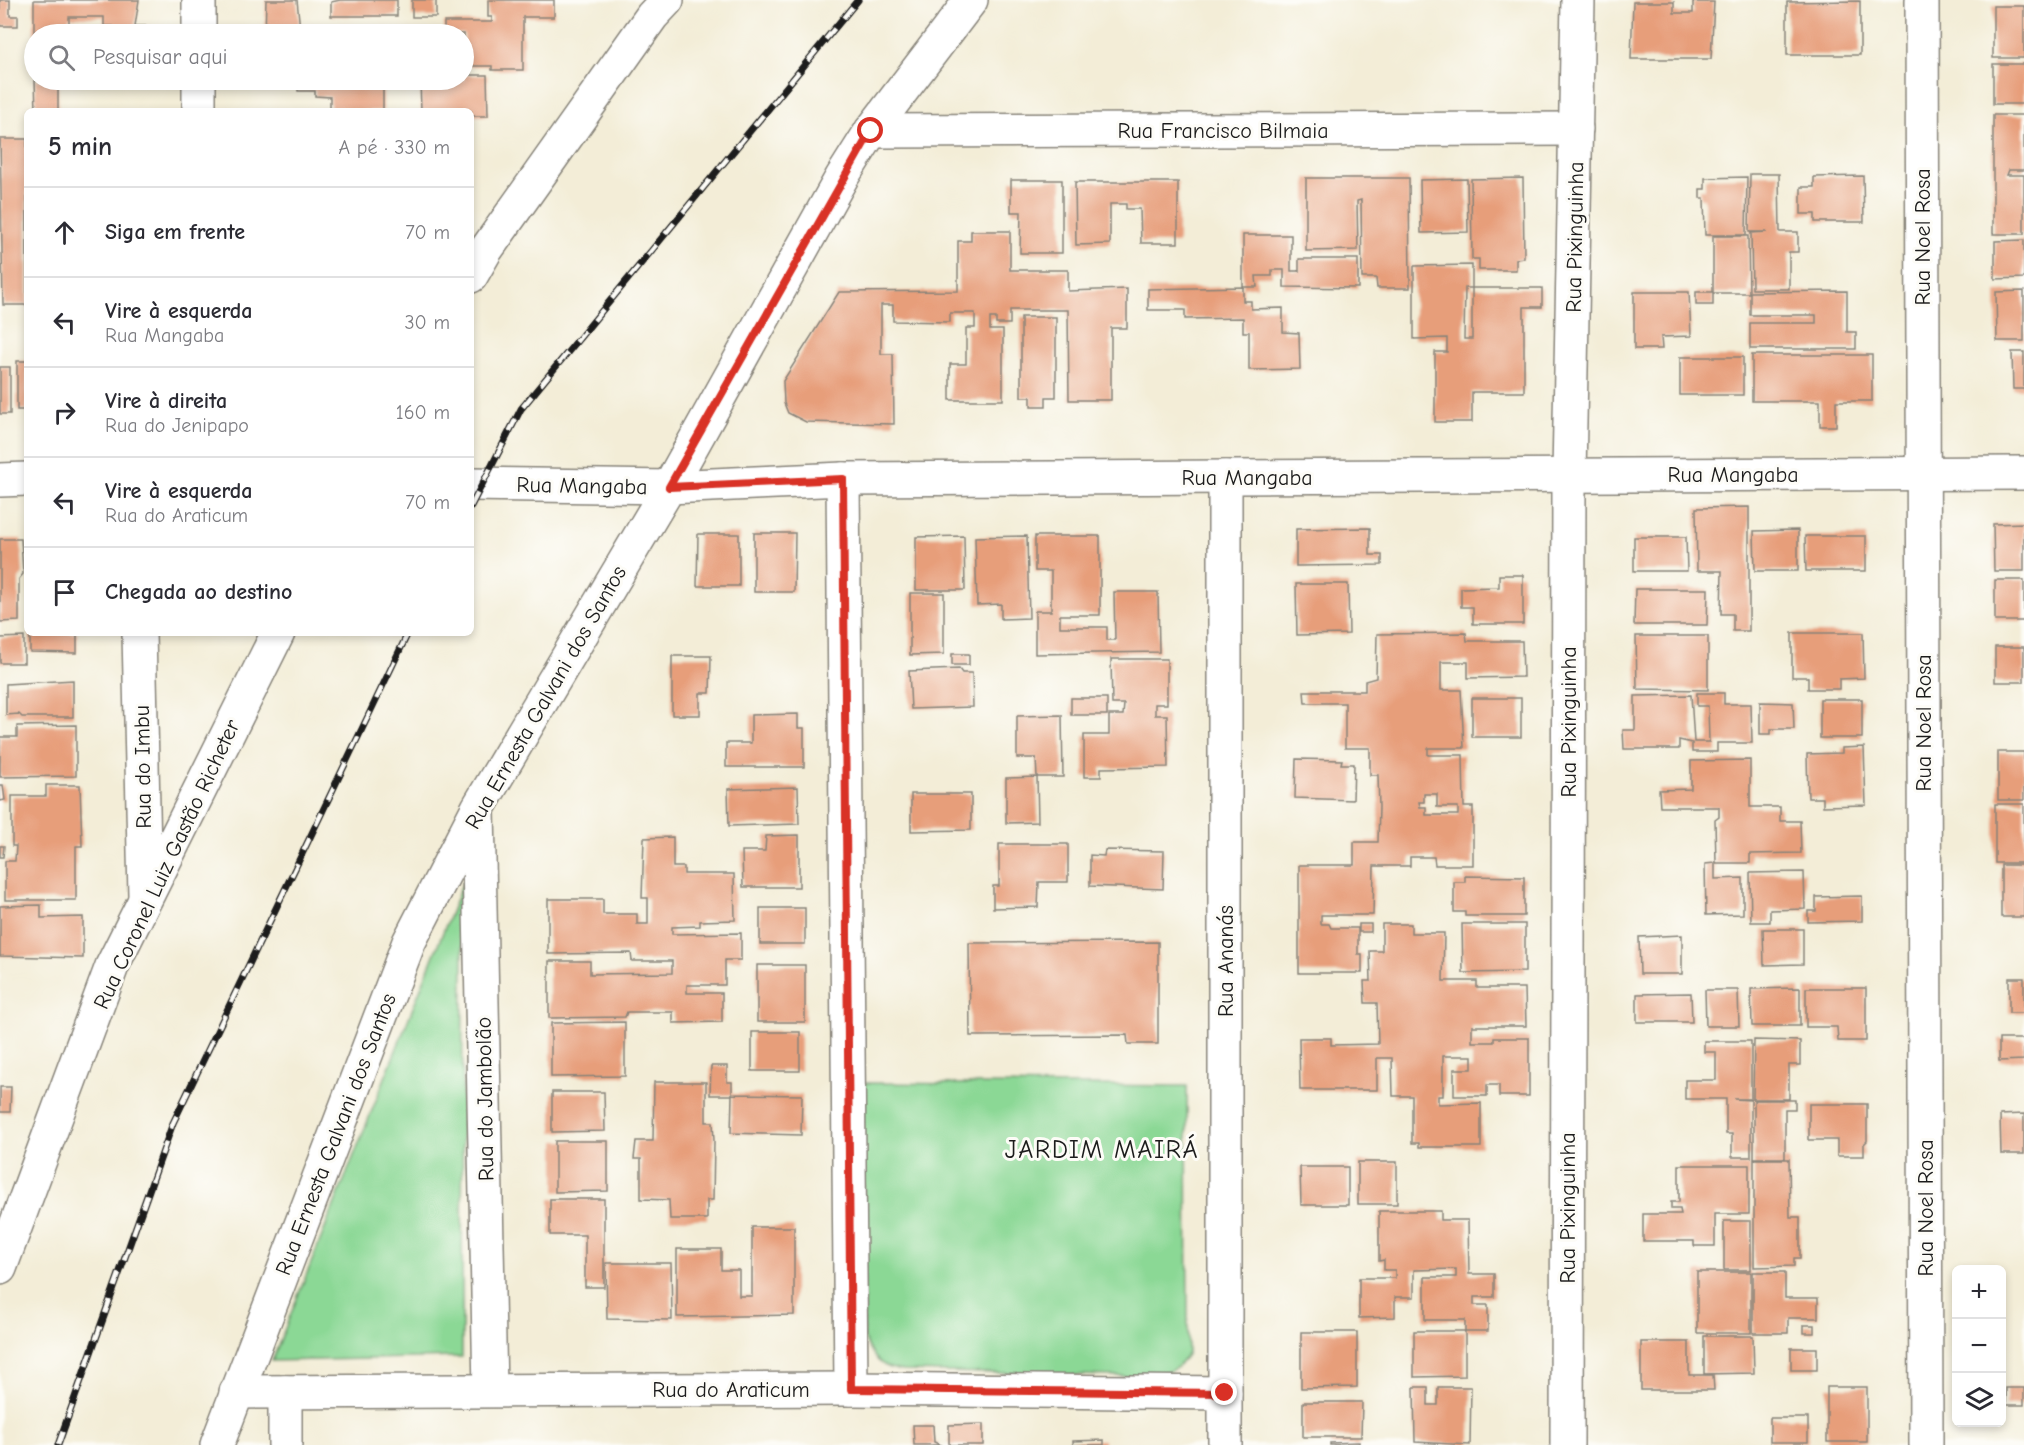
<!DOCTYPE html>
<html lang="pt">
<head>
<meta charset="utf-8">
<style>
	:root { --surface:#fff; --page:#f2f2f3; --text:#2b2b33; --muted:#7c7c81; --line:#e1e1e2 }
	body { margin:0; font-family:"Comic Neue",sans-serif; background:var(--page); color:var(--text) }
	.controls { position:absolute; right:18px; bottom:18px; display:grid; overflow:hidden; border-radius:9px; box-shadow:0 3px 9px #0003 }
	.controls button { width:54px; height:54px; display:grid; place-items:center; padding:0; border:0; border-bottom:2px solid var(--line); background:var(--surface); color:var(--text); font:30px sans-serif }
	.stop { position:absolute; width:18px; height:18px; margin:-14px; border:4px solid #d93025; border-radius:50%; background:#fff }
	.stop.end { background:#d93025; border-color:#fff; box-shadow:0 2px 6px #0008 }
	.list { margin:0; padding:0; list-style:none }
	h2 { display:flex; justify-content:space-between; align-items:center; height:78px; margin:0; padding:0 24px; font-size:26px }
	h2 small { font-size:20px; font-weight:400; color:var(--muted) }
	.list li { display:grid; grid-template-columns:39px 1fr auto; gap:18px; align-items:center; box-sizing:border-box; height:90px; padding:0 24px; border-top:2px solid var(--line) }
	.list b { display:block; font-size:22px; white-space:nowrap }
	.list p { margin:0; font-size:20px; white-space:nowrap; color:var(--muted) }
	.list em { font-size:20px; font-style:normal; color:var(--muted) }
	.icon { flex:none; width:33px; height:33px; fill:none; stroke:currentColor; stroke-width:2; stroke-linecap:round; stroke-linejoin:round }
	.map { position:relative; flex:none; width:2024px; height:1445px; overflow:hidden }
	.search { position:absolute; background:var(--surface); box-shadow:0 3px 9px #0003; left:24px; top:24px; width:450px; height:66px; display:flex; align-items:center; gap:15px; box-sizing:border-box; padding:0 21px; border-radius:33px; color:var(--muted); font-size:22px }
	.panel { position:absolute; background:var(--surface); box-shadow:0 3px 9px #0003; left:24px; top:108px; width:450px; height:528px; border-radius:9px }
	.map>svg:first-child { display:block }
	.green { fill:#8bd895; stroke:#547a58; stroke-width:1.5 }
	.building { fill:#e79e7a; fill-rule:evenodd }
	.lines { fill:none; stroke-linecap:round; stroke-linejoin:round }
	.minor-casing { stroke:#88847a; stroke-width:36 }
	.minor { stroke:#fff; stroke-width:33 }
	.rail-casing { stroke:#1c1c1c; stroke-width:7 }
	.rail { stroke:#fdfcf7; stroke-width:4.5; stroke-dasharray:14; stroke-linecap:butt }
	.route { stroke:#d93025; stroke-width:8 }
	.labels { text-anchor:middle; stroke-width:6; stroke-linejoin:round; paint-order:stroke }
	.street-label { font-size:22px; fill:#1c1c1c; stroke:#fdfcf7 }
	.quarter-label { font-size:26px; letter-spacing:1.5px; fill:#1c1c1c; stroke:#fdfcf7 }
</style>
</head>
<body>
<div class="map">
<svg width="2024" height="1445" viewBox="0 0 2024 1445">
	<rect width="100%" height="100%" fill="#fdfcf7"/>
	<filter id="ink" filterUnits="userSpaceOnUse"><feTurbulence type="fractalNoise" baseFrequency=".0167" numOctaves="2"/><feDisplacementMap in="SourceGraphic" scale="12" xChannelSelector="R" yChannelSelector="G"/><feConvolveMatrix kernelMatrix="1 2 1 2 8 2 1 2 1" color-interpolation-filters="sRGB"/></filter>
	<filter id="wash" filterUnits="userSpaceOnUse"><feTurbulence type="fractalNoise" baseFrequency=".008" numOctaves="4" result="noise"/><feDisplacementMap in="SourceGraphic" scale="24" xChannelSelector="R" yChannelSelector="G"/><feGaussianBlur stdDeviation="1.35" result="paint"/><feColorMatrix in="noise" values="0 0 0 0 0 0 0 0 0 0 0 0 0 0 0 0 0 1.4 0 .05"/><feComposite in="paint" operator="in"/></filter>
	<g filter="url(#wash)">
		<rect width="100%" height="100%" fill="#f3edd7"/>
		<g class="green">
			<path d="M463,882L462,1357L272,1361Z"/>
			<path d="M863,1083L1187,1086L1188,1353L1178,1367L1157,1377L904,1371C881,1369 873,1358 864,1338Z"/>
		</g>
		<g id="blocks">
			<g class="building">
				<path d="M0,0H10V16H18V26H0Z"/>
				<path d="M34,0H139L135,26H150V34H113V26H104V17H69V26H77V34H34Z"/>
				<path d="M266,0H297L300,29H341V34H265Z"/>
				<path d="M340,0H397V16H331V2Z"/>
				<rect x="412" y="0" width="24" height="17"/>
				<path d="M488,0H554V17H523V70H492V66H464V34H444V22H492V17H488Z"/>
				<path d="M1860,1V55H1787V2Z"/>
				<path d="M1633,2H1674V13H1693V2H1714L1711,59H1631Z"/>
				<rect x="1993" y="6" width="31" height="52"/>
				<rect x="1993" y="64" width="31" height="40"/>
				<path d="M464,75H487L488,116H471V111H421L420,80H464Z"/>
				<path d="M35,80H68V82H58V111H36Z"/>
				<path d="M298,80H383V111H330V97L315,96V91H298Z"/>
				<path d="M1993,115H2024V170H2009L2007,175H2024V234H1993Z"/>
				<path d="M0,139H27V305H3Z"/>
				<path d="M1750,174H1779L1780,232H1798V252H1789V289H1752L1751,233L1767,232H1749Z"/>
				<path d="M1863,176L1864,222H1815V214H1801V187H1814V177Z"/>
				<path d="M1747,177L1746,235H1705L1704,198H1700V189H1705V178Z"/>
				<path d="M1306,178H1409L1410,288H1377L1376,278H1362L1361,200L1357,201L1358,250L1306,251Z"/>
				<path d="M1523,178L1524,258L1516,259V270H1479V259H1472L1471,179Z"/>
				<path d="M1467,179L1468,232L1421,233L1420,180Z"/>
				<path d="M1011,180H1062V253H1020L1021,212H1011Z"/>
				<path d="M1075,182H1178V243H1141L1140,209H1126V204H1110V244L1076,245Z"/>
				<path d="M971,231H1010V270H1068V291L1127,289V328H1111V400H1069L1068,310H1010V324H996V318H990V330H1003V400H950V364H966V328H975V313H950V322L893,321V305H881V354H893L894,424L806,422L788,413L784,403L783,381L839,292L958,291V241H971Z"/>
				<path d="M1243,235H1291V271H1299V259H1358V288L1284,287V270H1272V276H1256L1257,287H1243Z"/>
				<path d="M1713,236H1748L1749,293H1713V305H1696V292H1713Z"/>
				<path d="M2024,240V278L1995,279V241Z"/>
				<path d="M1472,265V288H1542V307H1524V392H1472V422H1435V352H1447V338L1414,339V266ZM1465,288H1472V339H1464Z"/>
				<path d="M1243,287V301H1251V309L1283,308V332L1299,333L1300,369L1249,370V332H1243V318L1185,319V310H1148V289Z"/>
				<path d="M1847,291V332H1856V349H1750V323H1816V315H1750V292Z"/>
				<path d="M2024,291V341H1997L1996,292Z"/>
				<path d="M1634,292H1689L1691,336L1661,337L1662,349H1634Z"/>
				<path d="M1021,317H1056V397H1046V406H1031V397H1021Z"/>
				<path d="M2012,352H2024V389H2013Z"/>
				<path d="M1752,355H1872V401H1836V426H1820V401H1752Z"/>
				<rect x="1680" y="357" width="63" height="38"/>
				<rect x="17" y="361" width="10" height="49"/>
				<rect x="0" y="367" width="10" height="47"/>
				<path d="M1749,507V631H1733V614H1721L1722,571H1697L1696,508Z"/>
				<path d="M2024,523V571H1994L1993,524Z"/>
				<path d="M1370,528V555H1382V565L1296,566V529Z"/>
				<path d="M1798,530V571H1755L1754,531Z"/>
				<path d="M754,533H795L794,592H754Z"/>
				<path d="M698,534H739V586H697Z"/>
				<path d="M964,536L965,590H916V537Z"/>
				<path d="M1027,536L1029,618L1001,619V604L977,605L975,537Z"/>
				<path d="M1035,536H1100V615H1060V627H1107V640H1115L1114,592H1158L1159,652L1035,654V611H1051V571H1035Z"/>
				<path d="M1805,536H1866V571H1806Z"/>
				<path d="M1634,537H1686L1687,571H1634Z"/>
				<path d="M0,539H21L23,574L19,579V621L0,622Z"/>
				<path d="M1499,575H1523V624H1473V607H1461V588L1499,587Z"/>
				<rect x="1995" y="580" width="29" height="41"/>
				<path d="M1296,584H1348L1349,634L1297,635Z"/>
				<path d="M1635,589H1708L1707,625H1634Z"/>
				<path d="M910,593H944V654L910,655Z"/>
				<path d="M30,633H77V653L30,652Z"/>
				<path d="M1466,633L1467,641H1522L1523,677L1468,678V662H1441V690H1461L1464,748H1428V755H1463L1464,807H1473V865H1435L1434,857H1410V866H1374L1373,915H1321V924H1329L1331,928H1358V954H1362V973H1299V865H1354V842H1378L1379,807L1378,775H1370V748H1345V703H1305L1304,691H1365V681L1376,678L1377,634ZM1424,794H1437V807H1458V815H1426V807H1420L1419,802H1424Z"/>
				<path d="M1792,633H1863L1864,678L1839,679V689H1808V677H1792Z"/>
				<path d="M1636,636H1708V690L1637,689Z"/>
				<path d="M24,637V663H0V638Z"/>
				<rect x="1995" y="647" width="29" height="35"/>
				<rect x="952" y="654" width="17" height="11"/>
				<path d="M672,656H711L710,693H700V715H672Z"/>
				<path d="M1111,659H1167V704H1155V715H1167L1168,767L1101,768V777H1084V735H1109V715H1123L1124,704H1112Z"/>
				<path d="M959,669L962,673H972L973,707L911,709L909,671Z"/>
				<path d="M73,680V717H22L19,714L6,715V684Z"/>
				<path d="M1697,693H1724V704H1751L1752,743H1717V752H1692V743L1679,740V749H1624L1623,730H1635V696L1691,695L1694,742H1709L1708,706H1697Z"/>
				<rect x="1071" y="698" width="36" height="17"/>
				<rect x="1472" y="698" width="49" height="39"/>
				<rect x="1820" y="699" width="42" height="39"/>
				<path d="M1760,702L1793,703L1794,729H1771V734H1760Z"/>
				<path d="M798,714V728H804V767H726V743H751V715Z"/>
				<path d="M1062,715L1063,777H1037L1036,758H1017V716Z"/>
				<path d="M76,725V776L0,777V737H17V726Z"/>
				<path d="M1864,747L1866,805L1823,806V798H1808L1807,754L1842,753V748Z"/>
				<rect x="1998" y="752" width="26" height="48"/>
				<path d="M1296,759L1342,760L1341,764H1354L1353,800L1295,798Z"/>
				<path d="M1750,760V807H1780V821H1800L1801,853L1750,854V863H1716L1715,820L1719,817V807H1660L1659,790L1691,789V761Z"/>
				<path d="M1037,777L1038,822L1006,823V778Z"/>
				<path d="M0,785H3L5,800L0,801Z"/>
				<path d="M46,785H80L82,846H76V900H5V861H15L16,846H12V796H46Z"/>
				<path d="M798,787L799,824L729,826L728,789Z"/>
				<path d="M911,794H971V830L911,831Z"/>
				<rect x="1995" y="804" width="29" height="59"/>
				<path d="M799,835V887H743L742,851H765L766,836Z"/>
				<path d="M673,837V867H684V874H734L735,920L700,921V926L672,927V934L741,933V960H725V985H687V993H722V1022L673,1023V1012H627L625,1017L549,1018V961H590V974L672,973V961H632L631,953L548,954V899H603V914H637V924H648V898H642L644,838Z"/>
				<path d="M999,844H1068V882H1039L1038,907L993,908V886H999Z"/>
				<path d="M0,846H4L3,857H0Z"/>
				<path d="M1105,850L1164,851L1163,889L1090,886V855L1104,856Z"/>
				<path d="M1715,863V879L1743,878V914L1706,915L1705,864Z"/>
				<rect x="2001" y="865" width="23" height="52"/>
				<path d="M1804,872L1805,909L1770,910V922H1751L1750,873Z"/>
				<path d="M1465,876L1524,877V916H1465V912H1454V882H1465Z"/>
				<path d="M1862,896V921L1808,922V911H1816V897Z"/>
				<path d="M41,905V918L83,917V958L0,956V906Z"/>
				<rect x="760" y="908" width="45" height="36"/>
				<rect x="1359" y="924" width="12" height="8"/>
				<path d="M1382,924H1411V933H1444L1443,981H1477V988H1525L1526,1026H1472V1042H1494V1038H1529V1096H1499V1085H1487V1096H1454V1069H1472V1056H1443V1096H1438V1104L1481,1103V1147H1419V1143H1412V1096H1393L1392,1058H1377V1090H1300L1299,1038H1331V1045L1378,1044L1377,1003H1365L1364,981H1371L1370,951H1382Z"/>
				<path d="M1462,924H1525V972L1463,973Z"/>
				<path d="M1763,929H1803V964L1764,965Z"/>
				<path d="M1682,935V974H1640L1639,937Z"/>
				<path d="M1158,942V1044H1128L1127,1035L970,1036L969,943Z"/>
				<rect x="757" y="965" width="48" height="57"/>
				<rect x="2009" y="978" width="15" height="35"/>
				<path d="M1800,988V1026H1752L1751,989Z"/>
				<path d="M1806,988H1866V1041H1838L1837,1027H1806Z"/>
				<path d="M1705,990H1738L1739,1026H1706Z"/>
				<path d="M1691,993L1692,1022H1637V994Z"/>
				<path d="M625,1022V1076L551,1077V1023Z"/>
				<rect x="752" y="1032" width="48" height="39"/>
				<path d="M1999,1039H2024V1060L1999,1061Z"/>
				<path d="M1754,1040L1800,1041V1065H1789V1099H1753Z"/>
				<path d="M1704,1041H1751V1099H1734L1751,1100V1157H1732V1134H1726V1099H1685V1080H1716V1052H1704Z"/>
				<path d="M711,1066H727V1082H732V1094L802,1095L801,1135L731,1133L732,1095H710Z"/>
				<path d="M654,1082H706V1122H713L714,1141L713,1200H707V1219H670L669,1200L641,1199V1159H634L636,1141H653Z"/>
				<path d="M0,1087H11L10,1112H0Z"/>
				<path d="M552,1092H604L605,1131L552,1132Z"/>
				<path d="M1754,1100H1795V1109H1785V1158H1754Z"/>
				<path d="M1809,1104H1867V1141L1864,1144V1156H1837V1140H1809Z"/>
				<path d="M2024,1114V1154H2001L2000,1115Z"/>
				<path d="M555,1141H608V1191L555,1192Z"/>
				<path d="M1754,1159H1789L1790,1217H1800V1258H1794V1266L1754,1267Z"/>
				<rect x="1358" y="1162" width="39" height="42"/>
				<path d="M1679,1165H1749V1214H1715V1246H1694V1241H1643V1214H1681L1680,1209H1671V1202H1679Z"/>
				<path d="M1300,1167H1348V1205H1301Z"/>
				<path d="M550,1199H604V1287H585V1235H550Z"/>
				<path d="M1379,1211H1441V1220H1468L1469,1274H1494V1297H1474V1305H1488V1331H1465V1320H1425V1277H1456V1269L1414,1270V1297H1395V1317L1359,1318V1278H1395V1270H1384V1260L1379,1261Z"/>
				<rect x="1724" y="1221" width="27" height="49"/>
				<path d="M752,1227H794V1315L677,1317V1249H721V1270H739V1296H752Z"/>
				<path d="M606,1263H671L672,1320L607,1319Z"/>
				<rect x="1697" y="1272" width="54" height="61"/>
				<path d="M1753,1272H1785V1298H1818V1318H1788V1333H1753Z"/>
				<rect x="1804" y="1325" width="10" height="8"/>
				<path d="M1414,1331H1465V1376L1414,1377Z"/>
				<path d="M1301,1332H1357V1387L1301,1388Z"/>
				<path d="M1704,1336H1753L1754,1373L1704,1374Z"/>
				<path d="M1641,1342H1689V1375H1713L1714,1390H1641Z"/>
				<rect x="1791" y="1348" width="26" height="22"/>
				<path d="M1414,1387H1428V1405H1438V1387H1471L1470,1445L1415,1442Z"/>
				<rect x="1827" y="1387" width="40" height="55"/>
				<rect x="2006" y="1388" width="18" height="17"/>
				<path d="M1303,1402H1362L1361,1437H1303Z"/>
				<rect x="1770" y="1418" width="38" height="24"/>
				<path d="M983,1424V1445H949V1425Z"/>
				<path d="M913,1425H933L934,1442L941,1445H914Z"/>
				<path d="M1104,1440V1445H1073V1441Z"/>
				<path d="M1359,1442V1445H1330V1443Z"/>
			</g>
		</g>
	</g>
	<g filter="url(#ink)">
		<use href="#blocks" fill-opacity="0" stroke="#88847a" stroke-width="1.5"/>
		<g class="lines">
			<g class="minor-casing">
				<g id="minor">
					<path d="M199,0V34"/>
					<path d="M1922,0L1926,1445"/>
					<path d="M199,80V111"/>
					<path d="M871,131L1576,129"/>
					<path d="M471,276L486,250L652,16L667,0"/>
					<path d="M1225,477V1445"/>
					<path d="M843,479L851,1389"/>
					<path d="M0,480L27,479"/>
					<path d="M471,484L669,487L843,479L2024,473"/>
					<path d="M139,633L145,895"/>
					<path d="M478,810L490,1390"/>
					<path d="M0,1268L112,966L278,633"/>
					<path d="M236,1392L851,1389L1225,1393"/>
					<path d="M217,1445L409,942L478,808L669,487L842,177L871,131L971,0"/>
					<path d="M285,1445V1392"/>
					<path d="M1567,1445L1569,475L1578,0"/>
				</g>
			</g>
			<use href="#minor" class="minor"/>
			<g class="rail-casing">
				<g id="rail">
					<path d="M471,506L521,409L858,0"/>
					<path d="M58,1445L173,1123L408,633"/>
				</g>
			</g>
			<use href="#rail" class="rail"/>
		</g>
	</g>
	<g class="lines" filter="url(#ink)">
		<path class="route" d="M871,131L669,487L843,479L851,1389L1225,1393"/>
	</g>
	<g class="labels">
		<g class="street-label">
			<text x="1223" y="138">Rua Francisco Bilmaia</text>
			<text transform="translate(1574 237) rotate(-89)" y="8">Rua Pixinguinha</text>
			<text transform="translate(1922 237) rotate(-90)" y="8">Rua Noel Rosa</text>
			<text x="1733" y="482">Rua Mangaba</text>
			<text x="1247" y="485">Rua Mangaba</text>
			<text transform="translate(582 485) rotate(1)" y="8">Rua Mangaba</text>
			<text transform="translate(545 697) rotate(-60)" y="8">Rua Ernesta Galvani dos Santos</text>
			<text transform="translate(1568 722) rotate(-90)" y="8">Rua Pixinguinha</text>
			<text transform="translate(1923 723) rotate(-90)" y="8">Rua Noel Rosa</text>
			<text transform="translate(142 767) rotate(-91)" y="8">Rua do Imbu</text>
			<text transform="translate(166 864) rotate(-65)" y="8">Rua Coronel Luiz Gastão Richeter</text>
			<text transform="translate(1225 961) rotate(-90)" y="8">Rua Ananás</text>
			<text transform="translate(484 1099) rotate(-91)" y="8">Rua do Jambolão</text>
			<text transform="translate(335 1134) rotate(-69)" y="8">Rua Ernesta Galvani dos Santos</text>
			<text transform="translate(1567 1208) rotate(-90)" y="8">Rua Pixinguinha</text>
			<text transform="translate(1925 1208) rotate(-90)" y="8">Rua Noel Rosa</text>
			<text x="731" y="1397">Rua do Araticum</text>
		</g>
		<g class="quarter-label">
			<text x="1102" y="1158">JARDIM MAIRÁ</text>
		</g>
	</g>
</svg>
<div class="controls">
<button>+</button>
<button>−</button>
<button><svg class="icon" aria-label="layers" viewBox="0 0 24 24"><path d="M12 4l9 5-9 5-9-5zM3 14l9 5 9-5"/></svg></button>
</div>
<div class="stop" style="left:871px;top:131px"></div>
<div class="stop end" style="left:1225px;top:1393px"></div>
<div class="search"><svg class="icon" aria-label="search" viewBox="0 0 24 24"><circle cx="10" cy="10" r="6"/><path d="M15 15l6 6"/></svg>Pesquisar aqui</div>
<section class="panel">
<h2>5 min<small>A pé · 330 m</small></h2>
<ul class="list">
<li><svg class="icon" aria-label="ahead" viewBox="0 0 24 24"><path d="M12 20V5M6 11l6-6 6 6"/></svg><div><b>Siga em frente</b></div><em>70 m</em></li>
<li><svg class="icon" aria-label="left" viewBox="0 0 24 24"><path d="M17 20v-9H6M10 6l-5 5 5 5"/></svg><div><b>Vire à esquerda</b><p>Rua Mangaba</p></div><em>30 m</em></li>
<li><svg class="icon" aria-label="right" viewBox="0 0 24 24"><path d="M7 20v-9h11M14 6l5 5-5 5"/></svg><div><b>Vire à direita</b><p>Rua do Jenipapo</p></div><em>160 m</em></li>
<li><svg class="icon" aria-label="left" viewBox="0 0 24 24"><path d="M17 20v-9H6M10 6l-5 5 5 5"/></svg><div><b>Vire à esquerda</b><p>Rua do Araticum</p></div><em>70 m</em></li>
<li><svg class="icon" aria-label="arrive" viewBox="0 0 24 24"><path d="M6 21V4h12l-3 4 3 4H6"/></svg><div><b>Chegada ao destino</b></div></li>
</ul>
</section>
</div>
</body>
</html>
